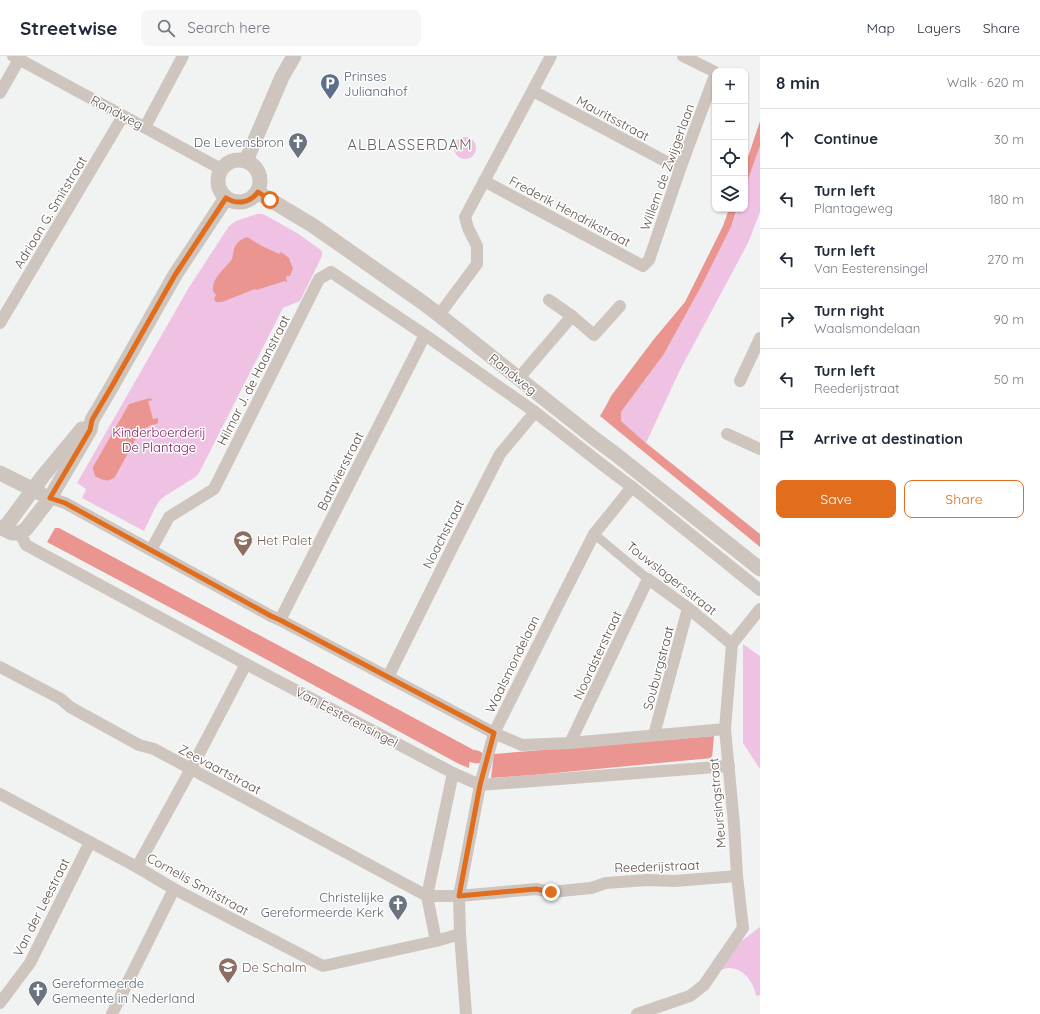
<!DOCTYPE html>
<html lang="en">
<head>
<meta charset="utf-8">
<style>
	:root { --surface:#fff; --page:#f6f6f7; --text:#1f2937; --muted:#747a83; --line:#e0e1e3; --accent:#e16e1d }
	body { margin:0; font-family:Quicksand,sans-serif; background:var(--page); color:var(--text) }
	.controls { position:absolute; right:12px; top:12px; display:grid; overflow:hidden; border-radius:8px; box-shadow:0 1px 3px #0004 }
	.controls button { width:36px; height:36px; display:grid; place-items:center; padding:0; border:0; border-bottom:1px solid var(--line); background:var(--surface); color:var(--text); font:20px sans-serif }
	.stop { position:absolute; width:12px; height:12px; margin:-9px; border:3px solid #e16e1d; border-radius:50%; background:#fff }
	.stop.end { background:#e16e1d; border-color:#fff; box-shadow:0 1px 4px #0008 }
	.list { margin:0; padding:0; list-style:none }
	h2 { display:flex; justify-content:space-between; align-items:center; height:52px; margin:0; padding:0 16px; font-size:17px }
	h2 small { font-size:13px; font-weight:400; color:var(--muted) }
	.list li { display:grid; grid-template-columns:26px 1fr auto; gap:12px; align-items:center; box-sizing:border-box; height:60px; padding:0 16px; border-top:1px solid var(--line) }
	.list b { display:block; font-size:15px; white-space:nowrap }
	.list p { margin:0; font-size:13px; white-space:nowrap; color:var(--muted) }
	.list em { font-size:13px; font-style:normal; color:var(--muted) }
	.actions { display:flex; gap:8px; padding:12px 16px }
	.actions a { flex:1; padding:9px 0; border:1px solid var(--accent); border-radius:8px; text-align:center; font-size:14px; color:var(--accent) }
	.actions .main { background:var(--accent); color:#fff }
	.icon { flex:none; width:22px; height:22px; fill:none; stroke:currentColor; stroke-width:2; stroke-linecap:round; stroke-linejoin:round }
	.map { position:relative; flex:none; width:760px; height:958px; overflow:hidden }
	header { display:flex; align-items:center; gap:24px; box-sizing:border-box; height:56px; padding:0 20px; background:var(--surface); border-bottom:1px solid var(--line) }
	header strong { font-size:19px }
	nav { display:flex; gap:22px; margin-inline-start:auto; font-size:14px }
	.search { width:280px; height:36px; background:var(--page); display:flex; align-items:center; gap:10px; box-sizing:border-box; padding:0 14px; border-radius:8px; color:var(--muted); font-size:15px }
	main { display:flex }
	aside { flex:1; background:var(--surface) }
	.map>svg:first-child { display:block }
	.green { fill:#efc2e4 }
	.water { fill:#eb9590 }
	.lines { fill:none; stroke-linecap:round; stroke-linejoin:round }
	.canal { stroke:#eb9590; stroke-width:13 }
	.pedestrian { stroke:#cfc5bf; stroke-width:9 }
	.minor { stroke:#cfc5bf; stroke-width:12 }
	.tertiary { stroke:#cfc5bf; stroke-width:15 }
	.route { stroke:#e16e1d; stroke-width:5 }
	.labels { text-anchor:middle; stroke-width:3; stroke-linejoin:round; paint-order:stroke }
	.service-label { font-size:13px; fill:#4e5e75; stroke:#fff; text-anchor:start }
	.street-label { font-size:13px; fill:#5e5049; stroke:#fff }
	.worship-label { font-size:13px; fill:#5b616d; stroke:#fff; text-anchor:end }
	.park-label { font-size:13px; fill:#801a5c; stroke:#fff }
	.education-label { font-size:13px; fill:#785e54; stroke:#fff; text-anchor:start }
	.quarter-label { font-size:15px; letter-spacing:1px; fill:#66615e; stroke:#fff }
</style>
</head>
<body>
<header>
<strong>Streetwise</strong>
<div class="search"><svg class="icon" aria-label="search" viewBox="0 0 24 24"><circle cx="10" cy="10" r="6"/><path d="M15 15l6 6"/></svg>Search here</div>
<nav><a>Map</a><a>Layers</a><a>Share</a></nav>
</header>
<main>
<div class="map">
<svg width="760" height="958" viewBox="0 0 760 958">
	<rect width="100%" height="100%" fill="#f1f3f3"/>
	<g class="green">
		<circle cx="465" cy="92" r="11"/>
		<path d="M760,90V156L748,187L680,314L646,387L621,365V356L664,298L702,229L731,171L738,153H745V132Z"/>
		<path d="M257,158H262L267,160L297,177L321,194L322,196V200L300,245L283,252L199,417L197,420L165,440L160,444L155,452L144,475L82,442L86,433L77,427L188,233L229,170L236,165Z"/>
		<path d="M743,588L760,600V713L743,687Z"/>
		<path d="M760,871V939L756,940C754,927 744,912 729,912C725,912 721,914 717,915L735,890Z"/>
	</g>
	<g class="water">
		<path d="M760,65V90L745,132V110Z"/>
		<path d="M729,153H737L731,171L702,229L664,298L621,356V365L646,387L760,478V491L600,360L606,350L611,340L654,283L685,246L723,170Z"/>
		<path d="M247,181L262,190L279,198L281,196L289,202L293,213L290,220H287L286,222L287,226H286L285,225L256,234L255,233L222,246H216L214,243L216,239L213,235C212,221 225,213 232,203C233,200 233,197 234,193C236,187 241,183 247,181Z"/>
		<path d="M150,342L153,344L148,345L153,363L158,362V366L157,368L151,369L140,375L115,421C108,427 102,424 95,420L93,413V411L129,348Z"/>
		<path d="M55,472H59L472,693L470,699L469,712L459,708L201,568L47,486Z"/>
		<path d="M714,680L712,702L534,719L491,722L494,698Z"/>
	</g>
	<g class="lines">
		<path class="canal" d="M454,694L463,698L477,701"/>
		<path class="pedestrian" d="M594,478L648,523"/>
		<g class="minor">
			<path d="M13,0L221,113"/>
			<path d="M683,0L715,16"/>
			<path d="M533,35L680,113"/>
			<path d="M0,37L21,0"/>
			<path d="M145,71L183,0"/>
			<path d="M484,125L643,210L649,204L680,113L715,19"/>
			<path d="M549,244L572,260L594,279L620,250"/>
			<path d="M439,259L477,208V190L468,172L465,161L551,0"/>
			<path d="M0,267L123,60"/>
			<path d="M518,323L572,260"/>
			<path d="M740,325L760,282"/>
			<path d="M727,378L760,393"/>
			<path d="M50,442L65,447L271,560L280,564L494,677L522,689L570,687L725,673"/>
			<path d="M20,477L26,489L246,608L453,717L480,729L729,710"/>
			<path d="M151,494L169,461L214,433L319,223L331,216L425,279L535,356L604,410L632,431L760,534"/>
			<path d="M280,564L425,279"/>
			<path d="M0,611L61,643L70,651L139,689L154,693L427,840H459L536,833L551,836L591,832L606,827L647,824L675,825L737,820"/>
			<path d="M388,621L454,488L500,398L535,356"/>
			<path d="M654,679L688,552"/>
			<path d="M570,687L648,523L688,552L732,588"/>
			<path d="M0,738L137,811L174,833L323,910L436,885L460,878"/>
			<path d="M137,811L191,713L246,608"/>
			<path d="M436,885L427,840L453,717"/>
			<path d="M0,947L30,907L90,786"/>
			<path d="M112,958L174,833"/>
			<path d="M466,958L460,878L459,840L480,729L494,677L555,555L594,478L632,431"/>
			<path d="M637,958L690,940L704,929L743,872L737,820L734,768L725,673L732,588L760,553"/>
		</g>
		<g class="tertiary">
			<circle cx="239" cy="125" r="21"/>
			<path d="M246,105L282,21L294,0"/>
			<path d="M257,136L312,169L422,246L439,259L595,383L614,397L760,513"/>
			<path d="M0,417L40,437"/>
			<path d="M0,471L12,477H20L26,473L50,442L90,374L92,364L112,330L175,219L226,142"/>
			<path d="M4,473L43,420L82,373"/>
		</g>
	</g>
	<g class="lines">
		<path class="route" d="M270,144L258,136C250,147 237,149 226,142L175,219L112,330L92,364L90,374L50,442L65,447L271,560L280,564L494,677L480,729L459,840L536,833L551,836"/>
	</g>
	<defs>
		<g id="parking-pin" transform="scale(1)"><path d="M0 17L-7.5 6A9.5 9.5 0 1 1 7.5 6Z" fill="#5c6f8a" stroke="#fff"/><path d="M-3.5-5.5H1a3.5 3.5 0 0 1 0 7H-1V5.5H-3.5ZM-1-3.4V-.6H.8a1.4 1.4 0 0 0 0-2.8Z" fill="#fff"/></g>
		<g id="church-pin" transform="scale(1)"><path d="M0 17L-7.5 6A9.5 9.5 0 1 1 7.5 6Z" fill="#6b7280" stroke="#fff"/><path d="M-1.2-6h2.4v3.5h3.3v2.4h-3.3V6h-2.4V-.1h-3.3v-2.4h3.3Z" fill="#fff"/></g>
		<g id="school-pin" transform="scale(1)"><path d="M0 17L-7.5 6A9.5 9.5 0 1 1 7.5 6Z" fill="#8d6e63" stroke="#fff"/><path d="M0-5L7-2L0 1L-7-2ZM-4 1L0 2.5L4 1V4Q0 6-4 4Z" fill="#fff"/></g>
	</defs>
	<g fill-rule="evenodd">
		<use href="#parking-pin" x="330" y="27"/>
		<use href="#church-pin" x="298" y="86"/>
		<use href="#school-pin" x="243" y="484"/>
		<use href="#church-pin" x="398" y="848"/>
		<use href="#school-pin" x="228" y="911"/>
		<use href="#church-pin" x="38" y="934"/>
	</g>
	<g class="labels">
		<g class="service-label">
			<text x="344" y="25">Prinses<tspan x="344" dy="15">Julianahof</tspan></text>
		</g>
		<g class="street-label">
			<text transform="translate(117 56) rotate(28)" y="5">Randweg</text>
			<text transform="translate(613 62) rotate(28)" y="5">Mauritsstraat</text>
			<text transform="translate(667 111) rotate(-70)" y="5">Willem de Zwijgerlaan</text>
			<text transform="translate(570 155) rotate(28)" y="5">Frederik Hendrikstraat</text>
			<text transform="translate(50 156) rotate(-59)" y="5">Adriaan G. Smitstraat</text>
			<text transform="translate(513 318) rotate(39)" y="5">Randweg</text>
			<text transform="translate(253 324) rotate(-63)" y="5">Hilmar J. de Haanstraat</text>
			<text transform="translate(340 415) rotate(-63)" y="5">Batavierstraat</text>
			<text transform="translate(443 478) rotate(-63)" y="5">Noachstraat</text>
			<text transform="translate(672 522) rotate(38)" y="5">Touwslagersstraat</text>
			<text transform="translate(597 599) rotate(-65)" y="5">Noordsterstraat</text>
			<text transform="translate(512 608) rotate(-64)" y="5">Waalsmondelaan</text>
			<text transform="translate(658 612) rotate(-75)" y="5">Souburgstraat</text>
			<text transform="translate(347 661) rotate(28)" y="5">Van Eesterensingel</text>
			<text transform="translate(220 713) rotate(28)" y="5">Zeevaartstraat</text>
			<text transform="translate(717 747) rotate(-95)" y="5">Meursingstraat</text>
			<text transform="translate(657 810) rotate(-2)" y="5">Reederijstraat</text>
			<text transform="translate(198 828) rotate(29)" y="5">Cornelis Smitstraat</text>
			<text transform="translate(41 851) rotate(-63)" y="5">Van der Leestraat</text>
		</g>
		<g class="worship-label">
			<text x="284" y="91">De Levensbron</text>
			<text x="384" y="846">Christelijke<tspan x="384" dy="15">Gereformeerde Kerk</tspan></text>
			<text x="52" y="932" text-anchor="start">Gereformeerde<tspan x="52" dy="15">Gemeente in Nederland</tspan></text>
		</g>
		<g class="park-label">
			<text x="159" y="381">Kinderboerderij<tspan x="159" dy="15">De Plantage</tspan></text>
		</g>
		<g class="education-label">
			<text x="257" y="489">Het Palet</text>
			<text x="242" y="916">De Schalm</text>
		</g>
		<g class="quarter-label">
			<text x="410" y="94">ALBLASSERDAM</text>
		</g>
	</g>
</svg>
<div class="controls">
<button>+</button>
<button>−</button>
<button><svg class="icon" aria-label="locate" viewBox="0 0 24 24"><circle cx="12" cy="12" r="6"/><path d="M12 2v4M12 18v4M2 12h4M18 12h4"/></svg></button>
<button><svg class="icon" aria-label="layers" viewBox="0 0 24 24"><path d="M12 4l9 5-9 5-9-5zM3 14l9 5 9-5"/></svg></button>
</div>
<div class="stop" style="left:270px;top:144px"></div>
<div class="stop end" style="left:551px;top:836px"></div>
</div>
<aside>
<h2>8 min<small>Walk · 620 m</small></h2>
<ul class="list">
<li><svg class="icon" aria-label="ahead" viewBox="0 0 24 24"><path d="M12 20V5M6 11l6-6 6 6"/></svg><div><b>Continue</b></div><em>30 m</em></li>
<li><svg class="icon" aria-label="left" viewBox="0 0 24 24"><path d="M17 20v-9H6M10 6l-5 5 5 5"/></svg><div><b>Turn left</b><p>Plantageweg</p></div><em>180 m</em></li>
<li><svg class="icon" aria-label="left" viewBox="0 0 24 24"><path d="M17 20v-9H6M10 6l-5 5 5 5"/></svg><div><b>Turn left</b><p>Van Eesterensingel</p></div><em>270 m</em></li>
<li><svg class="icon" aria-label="right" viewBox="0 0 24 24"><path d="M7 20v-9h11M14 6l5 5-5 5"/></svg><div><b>Turn right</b><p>Waalsmondelaan</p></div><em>90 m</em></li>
<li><svg class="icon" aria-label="left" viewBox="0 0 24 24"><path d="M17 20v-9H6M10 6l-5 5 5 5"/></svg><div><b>Turn left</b><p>Reederijstraat</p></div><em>50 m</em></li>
<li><svg class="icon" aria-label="arrive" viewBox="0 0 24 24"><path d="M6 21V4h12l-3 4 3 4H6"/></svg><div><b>Arrive at destination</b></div></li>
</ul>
<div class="actions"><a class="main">Save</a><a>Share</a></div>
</aside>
</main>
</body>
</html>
